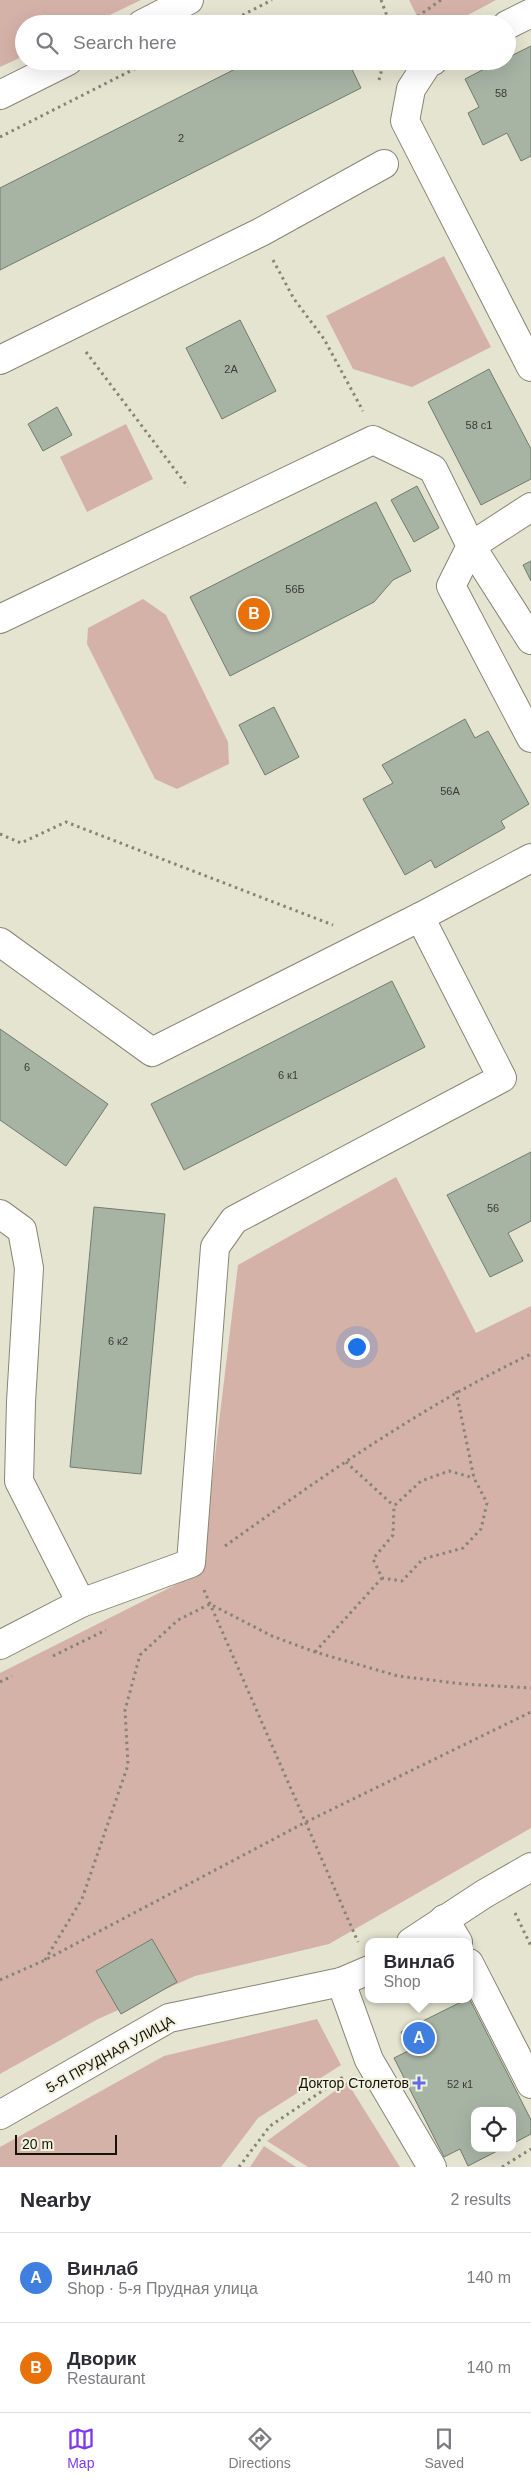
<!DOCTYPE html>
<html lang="en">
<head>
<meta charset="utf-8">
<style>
	:root { --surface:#fff; --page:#f2f2f3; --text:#2b2b33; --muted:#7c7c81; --line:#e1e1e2; --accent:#7c3aed }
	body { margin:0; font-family:Arial,sans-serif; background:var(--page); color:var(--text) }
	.controls { position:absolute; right:15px; bottom:15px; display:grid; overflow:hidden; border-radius:10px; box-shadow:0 5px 20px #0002 }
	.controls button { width:45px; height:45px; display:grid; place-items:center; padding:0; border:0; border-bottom:1px solid var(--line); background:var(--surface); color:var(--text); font:25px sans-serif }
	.scale { position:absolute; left:15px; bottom:12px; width:102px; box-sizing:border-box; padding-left:5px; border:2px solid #14130d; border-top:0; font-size:14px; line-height:18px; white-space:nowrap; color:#14130d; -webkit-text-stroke:4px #f2f1de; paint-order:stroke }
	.you { position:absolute; left:356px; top:1346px; width:18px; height:18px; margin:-12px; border:4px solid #fff; border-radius:50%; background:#1a73e8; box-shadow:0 0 0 8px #1a73e833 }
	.badge { display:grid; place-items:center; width:32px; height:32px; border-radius:50%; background:var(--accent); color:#fff; font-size:16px; font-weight:700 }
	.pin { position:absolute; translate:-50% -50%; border:2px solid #fff; box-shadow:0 1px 5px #0006 }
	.popup { position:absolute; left:365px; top:1938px; width:108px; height:65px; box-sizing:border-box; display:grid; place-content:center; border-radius:10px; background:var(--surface); filter:drop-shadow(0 1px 4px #0005); font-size:16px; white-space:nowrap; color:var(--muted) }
	.popup b { font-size:19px; color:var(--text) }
	.popup::after { content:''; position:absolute; left:50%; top:100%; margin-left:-10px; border:10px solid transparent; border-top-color:var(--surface) }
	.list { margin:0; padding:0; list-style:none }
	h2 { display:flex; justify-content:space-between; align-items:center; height:65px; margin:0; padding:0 20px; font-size:21px }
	h2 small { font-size:16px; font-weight:400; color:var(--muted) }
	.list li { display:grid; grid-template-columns:32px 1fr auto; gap:15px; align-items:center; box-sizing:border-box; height:90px; padding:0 20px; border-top:1px solid var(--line) }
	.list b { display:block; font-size:19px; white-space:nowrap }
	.list p { margin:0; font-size:16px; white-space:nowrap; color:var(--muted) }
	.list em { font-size:16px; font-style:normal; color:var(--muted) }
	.icon { flex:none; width:28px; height:28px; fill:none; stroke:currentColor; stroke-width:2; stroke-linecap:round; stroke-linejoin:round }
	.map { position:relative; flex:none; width:531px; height:2167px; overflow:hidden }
	.search { position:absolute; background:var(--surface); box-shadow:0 5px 20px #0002; left:15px; right:15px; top:15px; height:55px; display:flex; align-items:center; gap:12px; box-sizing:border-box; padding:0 18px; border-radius:28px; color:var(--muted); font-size:19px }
	.sheet { height:245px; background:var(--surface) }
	nav { display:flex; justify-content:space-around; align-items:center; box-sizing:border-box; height:70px; border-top:1px solid var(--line); background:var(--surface); font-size:14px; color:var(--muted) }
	nav a { display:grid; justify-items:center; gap:2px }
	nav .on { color:var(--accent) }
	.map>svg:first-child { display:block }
	.green { fill:#d5b2a8 }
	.building { fill:#a7b4a4; stroke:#707c6d }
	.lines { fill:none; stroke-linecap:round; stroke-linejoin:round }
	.minor-casing { stroke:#878675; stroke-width:30 }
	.path { stroke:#858477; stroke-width:3; stroke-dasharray:2.5 4; stroke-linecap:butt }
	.minor { stroke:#fff; stroke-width:28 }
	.poi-dot { fill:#5f6ce4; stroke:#f2f1de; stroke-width:2 }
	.labels { text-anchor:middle; stroke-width:4; stroke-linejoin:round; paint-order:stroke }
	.number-label { font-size:11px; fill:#393b33 }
	.street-label { font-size:14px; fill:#14130d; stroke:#f2f1de }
	.poi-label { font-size:14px; fill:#14130d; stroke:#f2f1de; text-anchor:end }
</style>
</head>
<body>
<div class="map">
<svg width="531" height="2167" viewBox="0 0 531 2167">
	<rect width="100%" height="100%" fill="#e5e4d1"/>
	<g class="green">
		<path d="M0,0H141L91,24H24V56L0,67Z"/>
		<path d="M409,0H496L451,24H421Z"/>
		<path d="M444,256L491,347L412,387L353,369L326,316Z"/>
		<path d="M126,424L153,479L87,512L60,457Z"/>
		<path d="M143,599L166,615L228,742L229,764L177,789L155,779L87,644L88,628Z"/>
		<path d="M396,1177L476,1333L531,1306V1828L329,1944L195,1976L98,2019L0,2074V1673L201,1572L238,1265Z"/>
		<path d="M317,2019L341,2065L258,2118L221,2167H0V2147L164,2056Z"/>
		<path d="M347,2082L400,2167H308L267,2141Z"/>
		<path d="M264,2146L296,2167H250Z"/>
	</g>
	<g class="building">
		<path d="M531,46V156L521,161L507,133L483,145L468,113L479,107L465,79L500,61H507V58Z"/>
		<path d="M251,61H348L361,88L0,270V188Z"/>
		<path d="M240,320L276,391L222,419L186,348Z"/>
		<path d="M489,369L531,449V479L481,505L428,402Z"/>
		<path d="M57,407L72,435L43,451L28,424Z"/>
		<path d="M417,486L439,528L414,542L391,500Z"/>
		<path d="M376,502L411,571L393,580L374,602L230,676L190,597Z"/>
		<path d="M531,561V581L523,565Z"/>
		<path d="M274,707L299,757L265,775L239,725Z"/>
		<path d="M465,719L475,738L488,731L529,804L501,821L505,828L435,868L431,860L405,875L363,799L393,783L382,765Z"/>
		<path d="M392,981L425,1047L184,1170L151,1104Z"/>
		<path d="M0,1029L108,1104L66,1166L0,1120Z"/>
		<path d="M531,1152V1221L508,1233L523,1261L490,1277L447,1195Z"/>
		<path d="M94,1207L165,1214L141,1474L70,1467Z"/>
		<path d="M152,1939L177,1982L121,2014L96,1971Z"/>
		<path d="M469,1998L531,2120V2134L512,2144V2111H475V2148H503L468,2166L460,2149L444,2157L394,2058L410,2050L401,2032Z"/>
	</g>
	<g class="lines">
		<g class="minor-casing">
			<g id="minor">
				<path d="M142,24L189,0"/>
				<path d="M507,25L531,13"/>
				<path d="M433,61L428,63L411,89L405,121L531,367"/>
				<path d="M0,95L68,61"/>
				<path d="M0,360L261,232L384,164"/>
				<path d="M531,507L471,546L531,640"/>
				<path d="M0,619L373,440L433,469L471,546L451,586L531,738"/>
				<path d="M420,917L531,858"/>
				<path d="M0,942L152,1052L420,917L502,1078L234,1220L215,1247L191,1563L81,1603L0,1645"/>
				<path d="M0,1214L22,1230L29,1268L21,1402L19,1481L81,1603"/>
				<path d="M444,1919L458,1942"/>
				<path d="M411,1942L484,1894L531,1867"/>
				<path d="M469,1963L531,2084"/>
				<path d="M341,1982L369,2060L432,2167"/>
				<path d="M0,2115L169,2018L341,1982L369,1970"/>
			</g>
		</g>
		<g class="path">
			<path d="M381,0L390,24"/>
			<path d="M225,24L272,0"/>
			<path d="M407,24L441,0"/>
			<path d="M379,80L384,61"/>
			<path d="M0,137L150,61"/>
			<path d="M273,260L294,299L324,339L363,411"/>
			<path d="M86,352L188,487"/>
			<path d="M0,834L21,843L66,822L333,925"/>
			<path d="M456,1391L474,1478L487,1503L481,1529L463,1548L423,1559L402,1581L382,1578L373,1559L393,1535L394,1506L421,1481L449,1471L474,1478"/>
			<path d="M346,1462L394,1506"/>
			<path d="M225,1546C323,1476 422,1406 531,1354"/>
			<path d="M204,1590L358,1942"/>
			<path d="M315,1652L382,1578"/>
			<path d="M53,1656L106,1630"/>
			<path d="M0,1682L12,1676"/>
			<path d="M515,1913L531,1946"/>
			<path d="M45,1960L82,1899L128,1765L125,1710L140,1655L178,1620L210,1604L272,1636L315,1652L398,1676L463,1684L531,1688"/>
			<path d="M0,1980L45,1960L306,1822L531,1712"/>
			<path d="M239,2167L270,2126L343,2077"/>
			<path d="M502,2167L531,2149"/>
		</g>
		<use href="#minor" class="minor"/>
	</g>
	<path class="poi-dot" d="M416.5 2075.5h5v5h5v5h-5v5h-5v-5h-5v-5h5z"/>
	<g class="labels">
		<g class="number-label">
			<text x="501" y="97">58</text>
			<text x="181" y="142">2</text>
			<text x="231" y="373">2А</text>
			<text x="479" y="429">58 с1</text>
			<text x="295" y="593">56Б</text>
			<text x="450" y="795">56А</text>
			<text x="27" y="1071">6</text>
			<text x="288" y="1079">6 к1</text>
			<text x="493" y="1212">56</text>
			<text x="118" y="1345">6 к2</text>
			<text x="460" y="2088">52 к1</text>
		</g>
		<g class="street-label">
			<text transform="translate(110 2054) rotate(-29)" y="5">5-Я ПРУДНАЯ УЛИЦА</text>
		</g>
		<g class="poi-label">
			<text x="409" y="2088">Доктор Столетов</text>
		</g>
	</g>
</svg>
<div class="controls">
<button><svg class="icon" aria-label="locate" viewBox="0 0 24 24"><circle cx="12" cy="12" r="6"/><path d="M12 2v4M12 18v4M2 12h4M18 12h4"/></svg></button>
</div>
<div class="scale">20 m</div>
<div class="you"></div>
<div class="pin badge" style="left:419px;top:2038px;background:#3f7fe0">A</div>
<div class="popup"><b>Винлаб</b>Shop</div>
<div class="pin badge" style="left:254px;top:614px;background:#e8710a">B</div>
<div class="search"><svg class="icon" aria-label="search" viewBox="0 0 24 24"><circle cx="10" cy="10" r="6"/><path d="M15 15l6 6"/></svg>Search here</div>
</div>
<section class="sheet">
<h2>Nearby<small>2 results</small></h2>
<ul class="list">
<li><span class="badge" style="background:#3f7fe0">A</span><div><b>Винлаб</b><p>Shop · 5-я Прудная улица</p></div><em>140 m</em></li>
<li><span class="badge" style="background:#e8710a">B</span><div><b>Дворик</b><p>Restaurant</p></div><em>140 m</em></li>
</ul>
</section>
<nav>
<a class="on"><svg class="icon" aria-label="map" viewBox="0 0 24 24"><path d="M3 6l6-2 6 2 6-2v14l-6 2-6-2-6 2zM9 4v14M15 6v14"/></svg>Map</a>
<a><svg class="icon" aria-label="directions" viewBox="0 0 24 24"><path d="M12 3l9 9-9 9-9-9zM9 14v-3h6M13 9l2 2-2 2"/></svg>Directions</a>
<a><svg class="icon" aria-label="saved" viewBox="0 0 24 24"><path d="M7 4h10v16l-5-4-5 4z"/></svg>Saved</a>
</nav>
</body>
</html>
